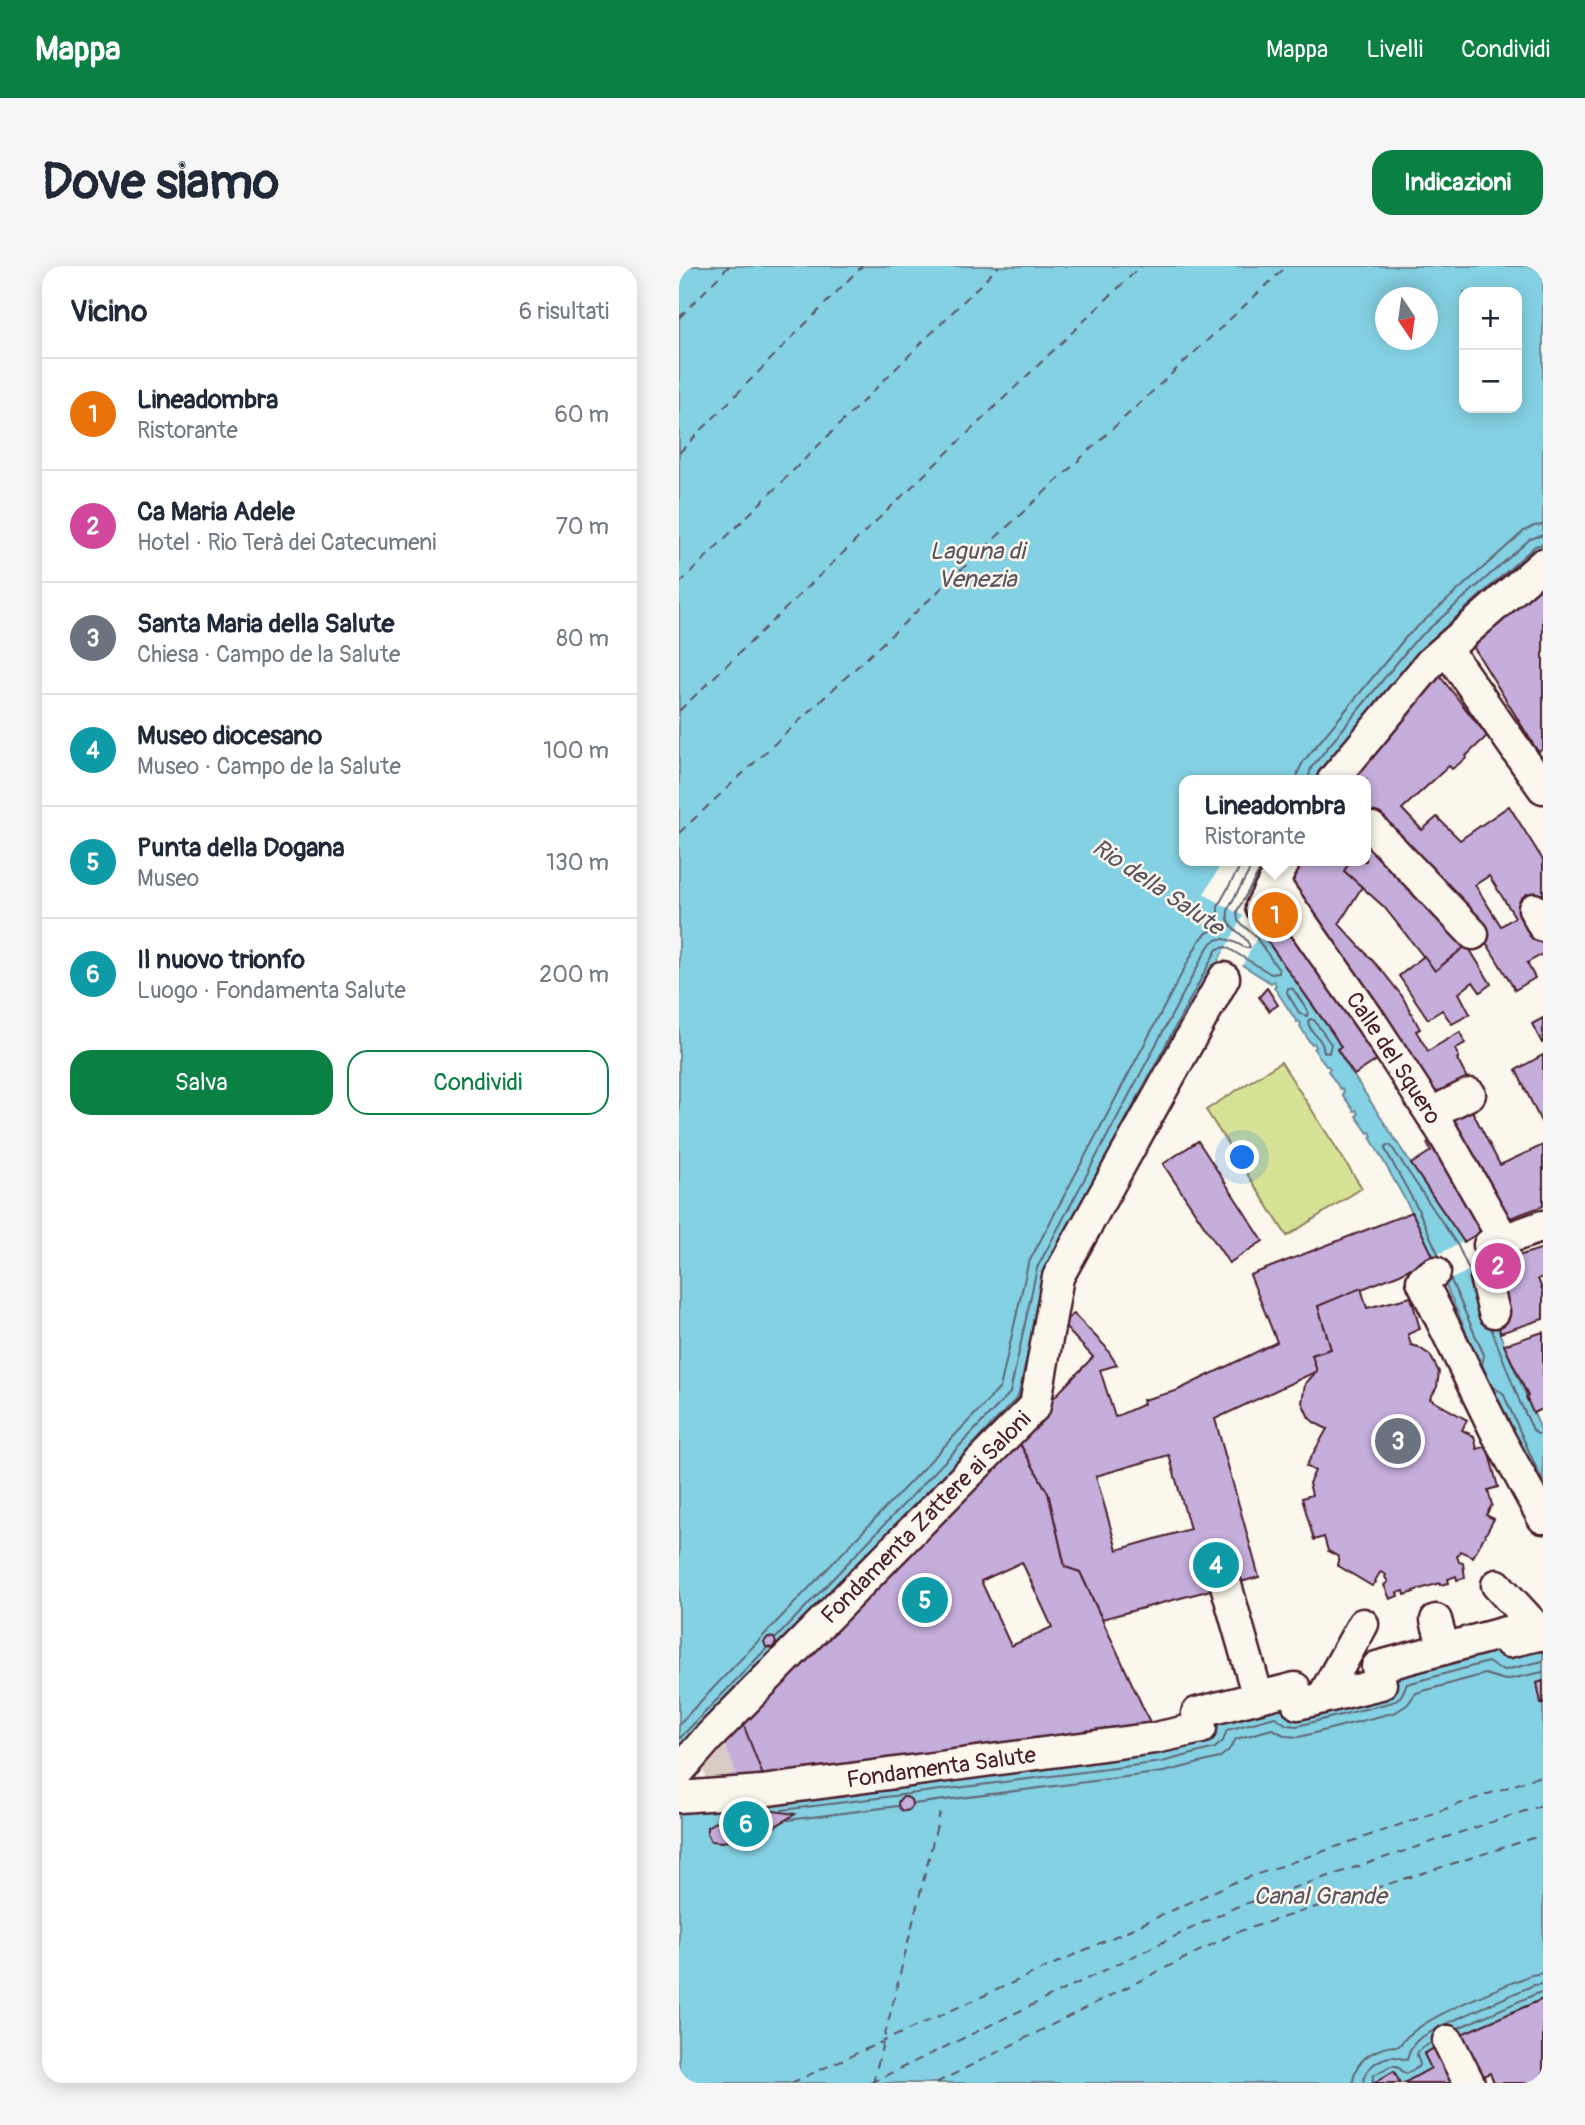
<!DOCTYPE html>
<html lang="it">
<head>
<meta charset="utf-8">
<style>
	:root { --surface:#fff; --page:#f6f6f7; --text:#1f2937; --muted:#747a83; --line:#e0e1e3; --accent:#0b8043 }
	body { margin:0; font-family:Pangolin,sans-serif; background:var(--page); color:var(--text) }
	.controls { position:absolute; right:21px; top:21px; display:grid; overflow:hidden; border-radius:14px; box-shadow:0 4px 18px #0003 }
	.controls button { width:63px; height:63px; display:grid; place-items:center; padding:0; border:0; border-bottom:2px solid var(--line); background:var(--surface); color:var(--text); font:35px sans-serif }
	.compass { position:absolute; left:696px; top:21px; width:63px; height:63px; border-radius:50%; background:var(--surface); box-shadow:0 4px 18px #0003; rotate:167deg }
	.you { position:absolute; left:564px; top:892px; width:24px; height:24px; margin:-18px; border:5px solid #fff; border-radius:50%; background:#1a73e8; box-shadow:0 0 0 10px #1a73e833 }
	.badge { display:grid; place-items:center; width:46px; height:46px; border-radius:50%; background:var(--accent); color:#fff; font-size:23px; font-weight:700 }
	.pin { position:absolute; translate:-50% -50%; border:4px solid #fff; box-shadow:0 2px 7px #0006 }
	.popup { position:absolute; left:500px; top:509px; width:192px; height:91px; box-sizing:border-box; display:grid; place-content:center; border-radius:14px; background:var(--surface); filter:drop-shadow(0 2px 5px #0005); font-size:23px; white-space:nowrap; color:var(--muted) }
	.popup b { font-size:26px; color:var(--text) }
	.popup::after { content:''; position:absolute; left:50%; top:100%; margin-left:-14px; border:14px solid transparent; border-top-color:var(--surface) }
	.list { margin:0; padding:0; list-style:none }
	h2 { display:flex; justify-content:space-between; align-items:center; height:91px; margin:0; padding:0 28px; font-size:30px }
	h2 small { font-size:23px; font-weight:400; color:var(--muted) }
	.list li { display:grid; grid-template-columns:46px 1fr auto; gap:21px; align-items:center; box-sizing:border-box; height:112px; padding:0 28px; border-top:2px solid var(--line) }
	.list b { display:block; font-size:26px; white-space:nowrap }
	.list p { margin:0; font-size:23px; white-space:nowrap; color:var(--muted) }
	.list em { font-size:23px; font-style:normal; color:var(--muted) }
	.actions { display:flex; gap:14px; padding:21px 28px }
	.actions a { flex:1; padding:16px 0; border:2px solid var(--accent); border-radius:21px; text-align:center; font-size:24px; color:var(--accent) }
	.actions .main { background:var(--accent); color:#fff }
	.map { position:relative; flex:none; width:864px; height:1817px; overflow:hidden; border-radius:21px }
	header { display:flex; align-items:center; gap:42px; box-sizing:border-box; height:98px; padding:0 35px; background:var(--accent); color:#fff }
	header strong { font-size:33px }
	nav { display:flex; gap:38px; margin-inline-start:auto; font-size:24px }
	.intro { display:flex; align-items:center; justify-content:space-between; box-sizing:border-box; height:168px; padding:0 42px }
	h1 { margin:0; font-size:49px }
	.button { padding:18px 32px; border-radius:21px; background:var(--accent); color:#fff; font-size:24px; font-weight:700 }
	main { display:flex; gap:42px; padding:0 42px }
	aside { flex:1; background:var(--surface); border-radius:21px; box-shadow:0 4px 18px #0003 }
	.map>svg:first-child { display:block }
	.green { fill:#d6e295; stroke:#908060; stroke-width:2 }
	.water { fill:#84d1e3; stroke:#6d8a99; stroke-width:2; fill-rule:evenodd }
	.pier { fill:#fbf7ec }
	.lines { fill:none; stroke-linecap:round; stroke-linejoin:round }
	.shore { stroke:#616675; stroke-width:2 }
	.ferry { stroke:#5b5462; stroke-width:2; stroke-dasharray:9 7; stroke-linecap:butt }
	.building { fill:#c5addc; stroke:#4a1f2b; stroke-width:2; fill-rule:evenodd }
	.street-tunnel { stroke:#d8ccc5; stroke-width:30; stroke-dasharray:30 15; stroke-linecap:butt }
	.street-casing { stroke:#4a1f2b; stroke-width:35 }
	.street { stroke:#fbf7ec; stroke-width:30 }
	.labels { text-anchor:middle; stroke-width:5; stroke-linejoin:round; paint-order:stroke }
	.street-label { font-size:23px; fill:#4a1f2b; stroke:#fbf7ec }
	.water-label { font-size:24px; font-style:italic; fill:#5b5462; stroke:#fbf7ec }
</style>
</head>
<body>
<header>
<strong>Mappa</strong>
<nav><a>Mappa</a><a>Livelli</a><a>Condividi</a></nav>
</header>
<div class="intro"><h1>Dove siamo</h1><a class="button">Indicazioni</a></div>
<main>
<aside>
<h2>Vicino<small>6 risultati</small></h2>
<ul class="list">
<li><span class="badge" style="background:#e8710a">1</span><div><b>Lineadombra</b><p>Ristorante</p></div><em>60 m</em></li>
<li><span class="badge" style="background:#d1479c">2</span><div><b>Ca Maria Adele</b><p>Hotel · Rio Terà dei Catecumeni</p></div><em>70 m</em></li>
<li><span class="badge" style="background:#6b7280">3</span><div><b>Santa Maria della Salute</b><p>Chiesa · Campo de la Salute</p></div><em>80 m</em></li>
<li><span class="badge" style="background:#0f9aa8">4</span><div><b>Museo diocesano</b><p>Museo · Campo de la Salute</p></div><em>100 m</em></li>
<li><span class="badge" style="background:#0f9aa8">5</span><div><b>Punta della Dogana</b><p>Museo</p></div><em>130 m</em></li>
<li><span class="badge" style="background:#0f9aa8">6</span><div><b>Il nuovo trionfo</b><p>Luogo · Fondamenta Salute</p></div><em>200 m</em></li>
</ul>
<div class="actions"><a class="main">Salva</a><a>Condividi</a></div>
</aside>
<div class="map">
<svg width="864" height="1817" viewBox="0 0 864 1817">
	<rect width="100%" height="100%" fill="#fbf7ec"/>
	<filter id="ink" filterUnits="userSpaceOnUse"><feTurbulence type="fractalNoise" baseFrequency=".0143" numOctaves="2"/><feDisplacementMap in="SourceGraphic" scale="14" xChannelSelector="R" yChannelSelector="G"/><feConvolveMatrix kernelMatrix="1 2 1 2 8 2 1 2 1" color-interpolation-filters="sRGB"/></filter>
	<g filter="url(#ink)">
		<path class="green" d="M602,796L683,922L608,970L527,844Z"/>
		<g class="water">
			<path d="M0,0H864V283L746,388L643,514H505V595H594L564,650L581,665L654,769L662,781L658,784L745,918L785,976L798,1004L825,1079L864,1168V1234L817,1130L809,1128L795,1098L798,1091L766,1017L762,1018L749,993L754,990L733,946L691,871L693,870L691,866L689,867L677,850L679,848L677,844L675,845L663,828L665,826L663,822L661,823L649,805L651,803L649,800H647L635,783L637,781L635,777L632,778L621,760L622,758L620,755L618,756L595,721L597,719L595,715L592,717L544,687L372,1009L346,1135L0,1496ZM785,26H838V142H785ZM706,32H748V74H706Z"/>
			<path d="M821,1376L864,1379V1733L771,1773L745,1788L752,1802L725,1817H721L715,1806L695,1817H0V1539L527,1453L708,1408Z"/>
		</g>
		<g class="pier">
			<path d="M544,595H594L568,649L583,662L562,702L545,692L537,707L534,706L564,650L525,628Z"/>
			<path d="M788,974L800,1000L762,1018L749,993Z"/>
		</g>
		<g class="lines">
			<g class="shore">
				<path d="M740,385L856,280L864,278"/>
				<path d="M618,514L619,506L624,496L727,371L845,265L855,260L864,259"/>
				<path d="M629,514L632,502L734,377L851,273L864,269"/>
				<path d="M609,722L614,723L629,745L628,750L621,748L608,727Z"/>
				<path d="M631,753L635,754L652,778L650,787L645,786C644,783 644,779 642,776C638,768 630,766 629,755Z"/>
				<path d="M443,861L538,683L547,681L592,708L600,707V704L576,670L559,655L558,645L586,595"/>
				<path d="M760,990L739,943L706,883L708,879L712,880L779,980L792,1008"/>
				<path d="M771,1012L805,1089L803,1099L808,1110"/>
				<path d="M812,1062L840,1134L854,1164L858,1168H864"/>
				<path d="M814,1121L824,1127L864,1217"/>
				<path d="M264,1210L339,1131L349,1087"/>
				<path d="M97,1372L331,1127L358,1002L529,681C541,666 553,675 567,682L571,681C566,664 543,665 550,641L576,595"/>
				<path d="M0,1458L321,1122L349,998L520,675L528,667L539,661V640L564,595"/>
				<path d="M0,1473L87,1383"/>
				<path d="M103,1544L483,1496L536,1482L544,1475L548,1464L596,1451L608,1459L618,1460L714,1436L722,1430L728,1418L809,1396L818,1402L826,1404L864,1395"/>
				<path d="M109,1554L485,1506L540,1492L549,1485L557,1473L593,1463L607,1470L620,1471L717,1446L728,1439L737,1427L806,1408L826,1414L864,1406"/>
				<path d="M762,1760L855,1719L864,1718"/>
				<path d="M779,1762L859,1727H864"/>
				<path d="M674,1817C675,1793 698,1780 720,1780C738,1752 819,1723 852,1709L864,1707"/>
				<path d="M684,1817C685,1804 698,1793 711,1791C717,1790 723,1793 728,1794C734,1772 742,1772 761,1761"/>
				<path d="M693,1817L695,1809L711,1800H718L726,1808L740,1801L741,1798L738,1790L739,1785L753,1776"/>
			</g>
			<g class="ferry">
				<path d="M0,52L50,0"/>
				<path d="M0,187L183,0"/>
				<path d="M0,318L320,0"/>
				<path d="M0,445L462,0"/>
				<path d="M0,567L608,0"/>
				<path d="M112,1817L556,1616L864,1509"/>
				<path d="M191,1817L557,1641L864,1539"/>
				<path d="M194,1817L261,1547"/>
				<path d="M257,1817L558,1666L864,1569"/>
			</g>
		</g>
		<g class="building">
			<path d="M864,310V483L859,486L790,374Z"/>
			<path d="M756,404L808,470L787,490L788,492L773,503L770,500L723,543L743,564L758,551L781,574L830,540L864,594V688L848,697L856,712L836,724L779,630L769,638L687,571V514H665ZM810,610L836,651L822,660L796,619Z"/>
			<path d="M687,571L788,679L756,705L705,641L665,605L671,595H687Z"/>
			<path d="M616,595H671L665,605L683,621L660,658L704,706L723,730L741,763L737,765L749,785L781,766L786,777L776,783L780,791L778,793L792,820L752,839L602,621Z"/>
			<path d="M601,628L704,790L675,809L658,783L662,781L655,769L581,665Z"/>
			<path d="M788,679L812,718L801,726L794,716L780,727L791,748L773,758L763,744L749,753L720,710L745,690L756,705Z"/>
			<path d="M588,722L599,739L590,745L580,731Z"/>
			<path d="M864,752V777H863L853,758Z"/>
			<path d="M864,789V860L837,804Z"/>
			<path d="M788,835L821,899L864,879V940L820,956L761,848Z"/>
			<path d="M761,869L814,958L785,976L732,898L752,885L748,877Z"/>
			<path d="M519,875L584,975L550,997L484,898Z"/>
			<path d="M733,946L754,990L721,1008L639,1040L652,1083L633,1089L638,1105L536,1153L580,1311L423,1353L401,1306L386,1301L369,1227L337,1171L414,1091L384,1059L386,1056L385,1055L395,1048L426,1080L438,1099L421,1104L436,1151L465,1138L464,1134L497,1125L598,1076L571,1009ZM490,1189L511,1263L438,1284L417,1210Z"/>
			<path d="M864,982V1011L859,1013L864,1025V1053L821,1067L810,996L837,983L839,990Z"/>
			<path d="M682,1022L688,1042L732,1031L741,1063L729,1068L732,1079L739,1081L751,1089L760,1106L758,1121L751,1133L788,1154L783,1164L795,1170L798,1183L808,1180L819,1221L809,1224L813,1239L807,1249L815,1253L794,1291L781,1285L778,1290L780,1296L784,1297L786,1312L778,1314L777,1310L769,1313L770,1317L761,1319V1317L734,1325L735,1326L726,1329L725,1325L718,1327L719,1330L711,1333L705,1319L709,1316L706,1311L707,1309L702,1306L700,1308L696,1315L697,1316L693,1320L658,1299L660,1291L649,1285L645,1271L635,1274L623,1232L633,1229L630,1217L636,1205L627,1200L648,1163L636,1157L630,1152L623,1136L626,1118L638,1105L633,1089L652,1083L639,1040Z"/>
			<path d="M864,1066V1143L854,1147L847,1131L849,1130L825,1079Z"/>
			<path d="M337,1171L369,1227L386,1301L401,1306L475,1465L36,1520L24,1487ZM343,1296L373,1361L332,1380L302,1315Z"/>
			<path d="M89,1371L95,1372L97,1377L93,1382L87,1381L85,1376Z"/>
			<path d="M864,1415V1437H862L858,1417Z"/>
			<path d="M63,1455L86,1515L36,1520L24,1487Z"/>
			<circle cx="226" cy="1538" r="7"/>
			<path d="M88,1544L116,1548L87,1566L69,1571L43,1576L32,1575L28,1567V1561L38,1555Z"/>
			<path d="M864,1733V1817H815L811,1807L792,1815L771,1773Z"/>
			<path d="M766,1776L787,1817H725L752,1802L745,1788Z"/>
			<path d="M715,1805L721,1817H695Z"/>
		</g>
		<g class="lines">
			<path class="street-tunnel" d="M32,1484L45,1516"/>
			<g class="street-casing">
				<g id="street">
					<path d="M768,384L864,522"/>
					<path d="M654,514L751,397L864,298"/>
					<path d="M693,562L794,668"/>
					<path id="s1" d="M595,617L693,757L763,865L825,974"/>
					<path d="M582,641L606,595"/>
					<path d="M855,643L864,660"/>
					<path d="M752,847L791,828"/>
					<path d="M810,979L864,960"/>
					<path d="M756,1006L743,1015L818,1168L864,1252"/>
					<path d="M807,1015L815,1046"/>
					<path d="M547,1319L579,1431"/>
					<path d="M818,1319L864,1369"/>
					<path d="M757,1354L765,1383"/>
					<path d="M643,1432L684,1358"/>
					<path id="s2" d="M0,1505L28,1473L356,1140L379,1011L545,712"/>
					<path id="s3" d="M0,1531L83,1525L476,1472L522,1462L518,1447L616,1422L619,1438L702,1418L698,1401L827,1366L830,1376L864,1368"/>
					<path d="M769,1775L790,1817"/>
				</g>
			</g>
			<use href="#street" class="street"/>
		</g>
	</g>
	<g class="labels">
		<g class="street-label">
			<text dy="8" stroke="none"><textPath href="#s1" startOffset="212">Calle del Squero</textPath></text>
			<text dy="8" stroke="none"><textPath href="#s2" startOffset="354">Fondamenta Zattere ai Saloni</textPath></text>
			<text dy="8" stroke="none"><textPath href="#s3" startOffset="264">Fondamenta Salute</textPath></text>
		</g>
		<g class="water-label">
			<text x="298" y="293">Laguna di<tspan x="298" dy="28">Venezia</tspan></text>
			<text transform="translate(479 621) rotate(34)" y="8">Rio della Salute</text>
			<text x="641" y="1638">Canal Grande</text>
		</g>
	</g>
</svg>
<div class="controls">
<button>+</button>
<button>−</button>
</div>
<svg class="compass" viewBox="-18 -18 36 36"><path d="M0-13l5 13h-10z" fill="#e53935"/><path d="M0 13l5-13h-10z" fill="#747a83"/></svg>
<div class="you"></div>
<div class="pin badge" style="left:596px;top:649px;background:#e8710a">1</div>
<div class="popup"><b>Lineadombra</b>Ristorante</div>
<div class="pin badge" style="left:819px;top:1000px;background:#d1479c">2</div>
<div class="pin badge" style="left:719px;top:1175px;background:#6b7280">3</div>
<div class="pin badge" style="left:537px;top:1299px;background:#0f9aa8">4</div>
<div class="pin badge" style="left:246px;top:1334px;background:#0f9aa8">5</div>
<div class="pin badge" style="left:67px;top:1558px;background:#0f9aa8">6</div>
</div>
</main>
</body>
</html>
